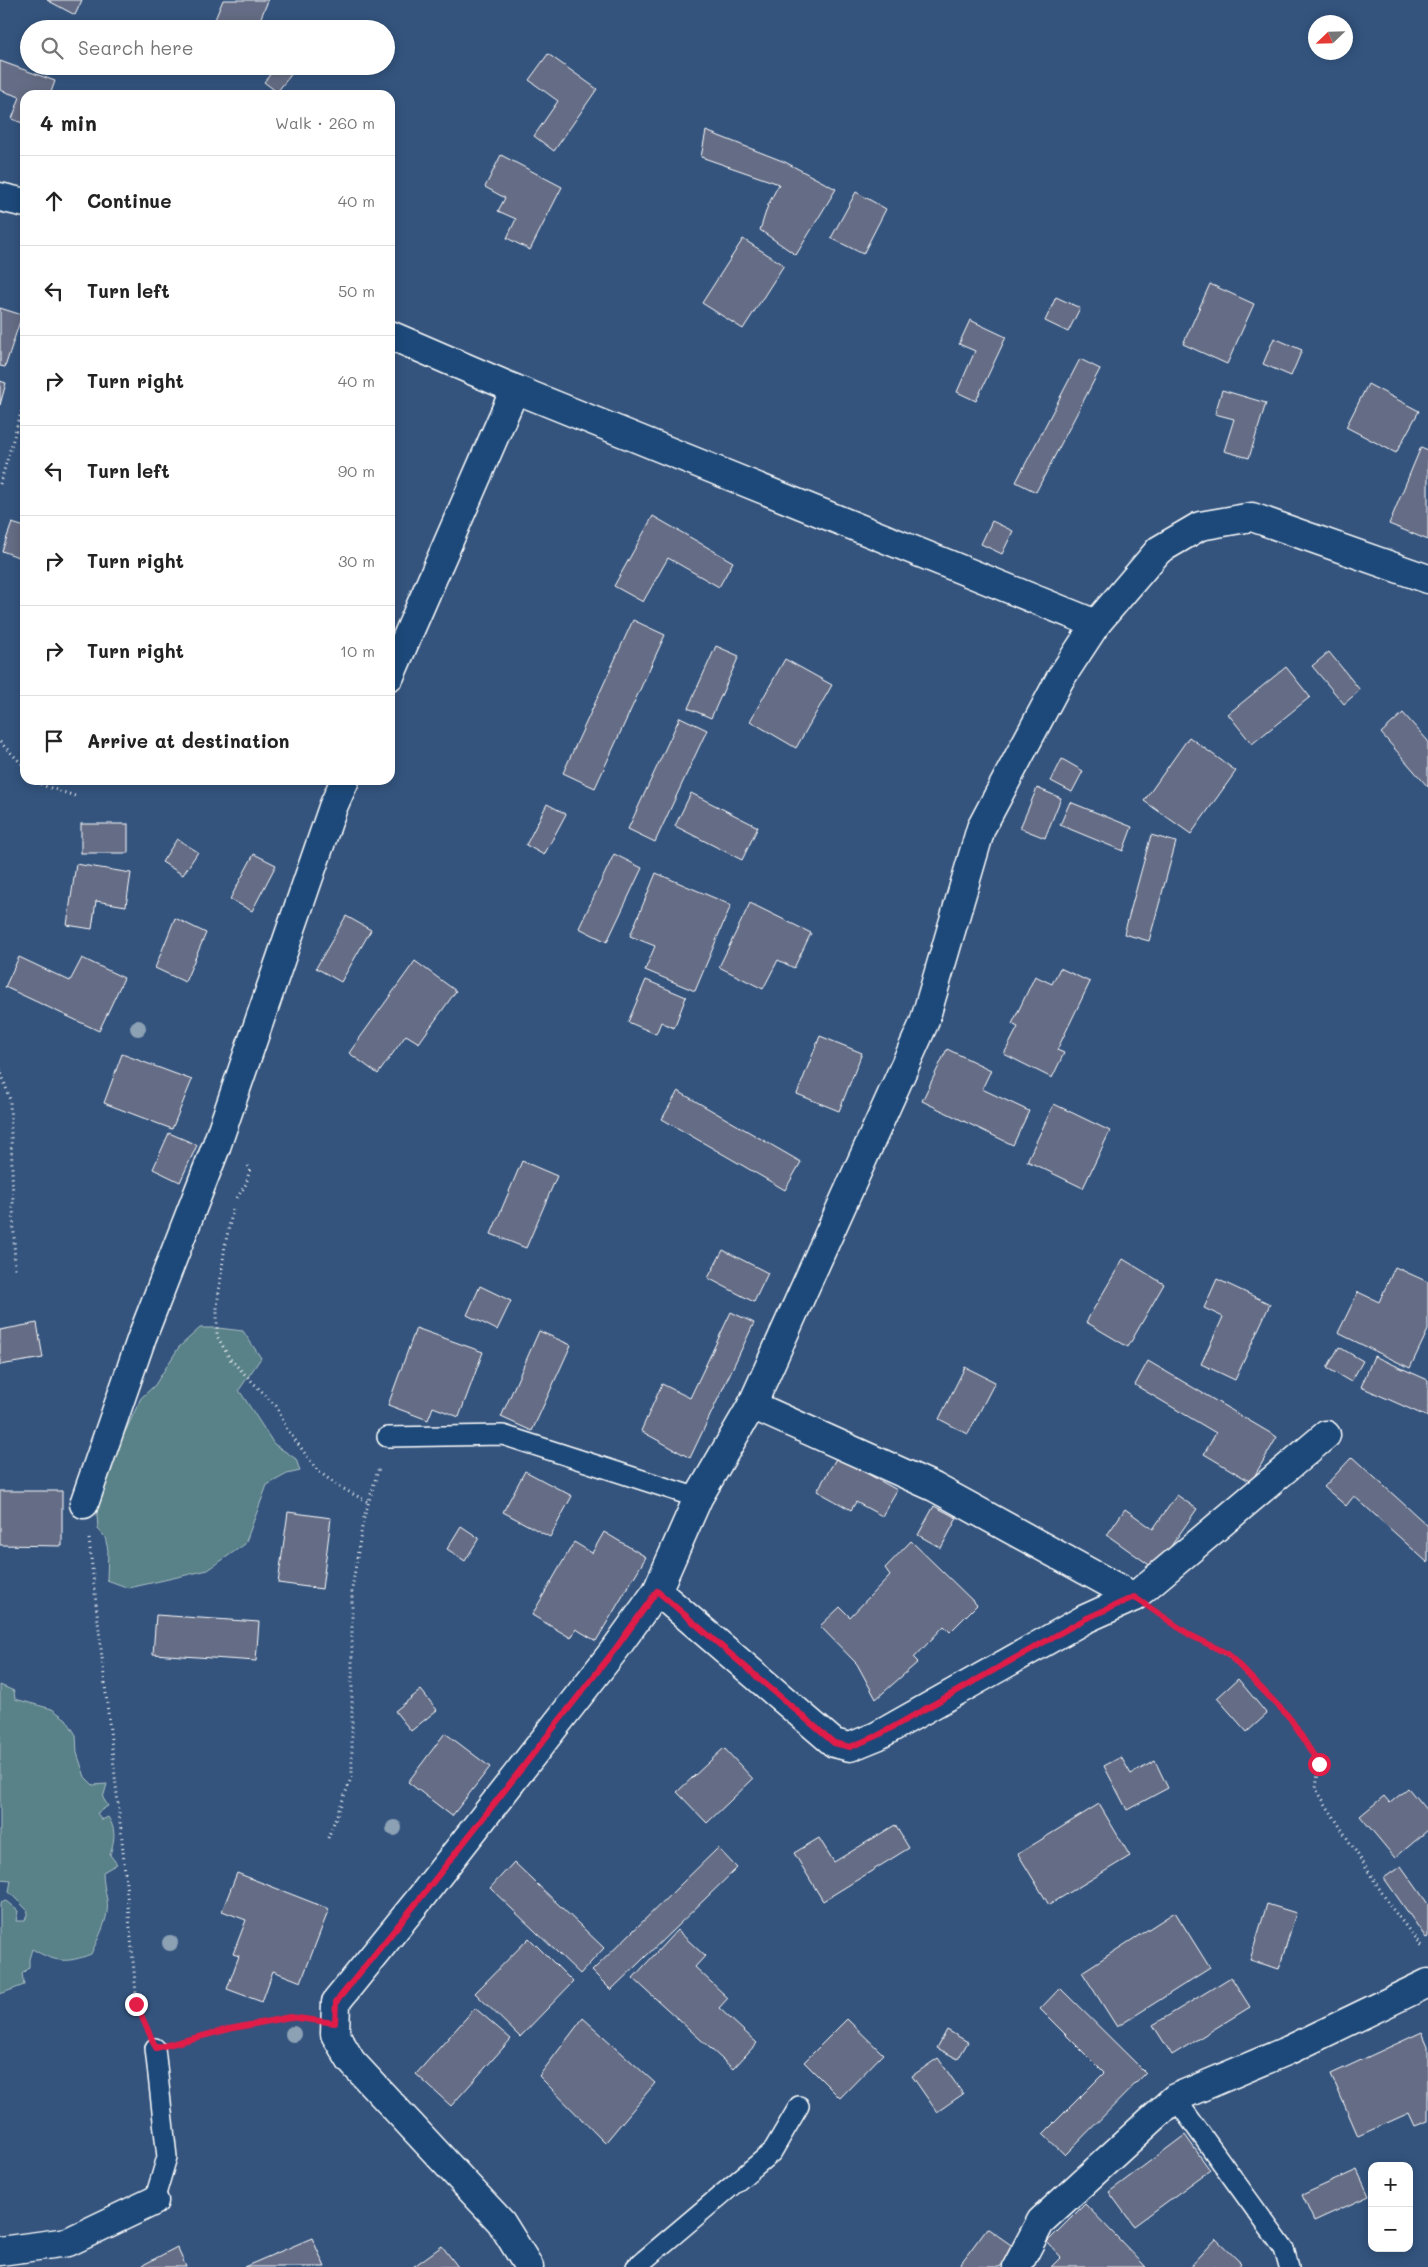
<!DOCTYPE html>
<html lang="en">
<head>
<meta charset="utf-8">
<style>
	:root { --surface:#fff; --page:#f6f6f6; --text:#222; --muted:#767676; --line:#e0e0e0 }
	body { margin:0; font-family:Mali,sans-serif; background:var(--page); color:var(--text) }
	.controls { position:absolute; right:15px; bottom:15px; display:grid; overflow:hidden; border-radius:10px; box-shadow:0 2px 12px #0003 }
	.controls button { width:45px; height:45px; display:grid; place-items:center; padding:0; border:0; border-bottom:1px solid var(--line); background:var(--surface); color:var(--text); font:25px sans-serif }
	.compass { position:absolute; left:1308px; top:15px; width:45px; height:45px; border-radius:50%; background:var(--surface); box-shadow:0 2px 12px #0003; rotate:247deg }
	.stop { position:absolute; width:15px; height:15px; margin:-11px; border:4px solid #e11d48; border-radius:50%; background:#fff }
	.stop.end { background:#e11d48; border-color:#fff; box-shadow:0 1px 5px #0008 }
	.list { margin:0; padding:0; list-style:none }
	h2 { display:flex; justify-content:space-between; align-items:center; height:65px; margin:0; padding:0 20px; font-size:21px }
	h2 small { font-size:16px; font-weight:400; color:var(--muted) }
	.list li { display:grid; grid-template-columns:32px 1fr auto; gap:15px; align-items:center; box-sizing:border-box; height:90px; padding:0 20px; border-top:1px solid var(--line) }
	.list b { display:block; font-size:19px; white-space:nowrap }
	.list em { font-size:16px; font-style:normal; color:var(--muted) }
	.icon { flex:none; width:28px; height:28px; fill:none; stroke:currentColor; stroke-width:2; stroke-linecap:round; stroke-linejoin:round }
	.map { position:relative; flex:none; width:1428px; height:2267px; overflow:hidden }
	.search { position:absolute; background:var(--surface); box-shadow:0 2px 12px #0003; left:20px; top:20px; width:375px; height:55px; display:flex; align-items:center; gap:12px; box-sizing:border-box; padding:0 18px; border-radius:28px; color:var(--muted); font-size:19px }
	.panel { position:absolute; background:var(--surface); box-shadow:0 2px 12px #0003; left:20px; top:90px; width:375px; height:695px; border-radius:15px }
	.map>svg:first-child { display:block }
	.green { fill:#598188; stroke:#acc0c4 }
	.building { fill:#656d86; stroke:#fff }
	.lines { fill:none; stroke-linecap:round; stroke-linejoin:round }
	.lane-casing { stroke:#fff; stroke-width:22 }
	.street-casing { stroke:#fff; stroke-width:31 }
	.path { stroke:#fff; stroke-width:3; stroke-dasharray:1 4; stroke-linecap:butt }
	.lane { stroke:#1f4a7a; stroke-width:19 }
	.street { stroke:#1f4a7a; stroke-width:28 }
	.tree { fill:#8da1b4 }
	.route { stroke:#e11d48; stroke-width:6 }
</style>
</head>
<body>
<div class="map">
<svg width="1428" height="2267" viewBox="0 0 1428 2267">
	<rect width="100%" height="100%" fill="#34547e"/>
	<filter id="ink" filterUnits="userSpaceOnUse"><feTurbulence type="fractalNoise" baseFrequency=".02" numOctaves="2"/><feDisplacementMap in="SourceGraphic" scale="10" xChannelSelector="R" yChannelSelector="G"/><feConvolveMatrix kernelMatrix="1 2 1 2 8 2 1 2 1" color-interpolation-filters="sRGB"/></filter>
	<g filter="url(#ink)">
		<g class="green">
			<path d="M200,1328H218L243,1331L261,1358L239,1390L274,1444L296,1459L300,1471L287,1474L267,1485L245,1544L208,1570L129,1588L107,1580L108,1550L105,1537L98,1529L97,1514L100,1494L116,1444L126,1430L141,1398L155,1385L179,1347Z"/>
			<path d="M0,1685L14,1691L15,1699L52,1709L66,1719L76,1735L77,1753L85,1777L93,1785L107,1784L103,1798L108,1806L97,1813L102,1820L108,1817C117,1831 114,1840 110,1855L117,1864L103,1872C103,1882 105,1890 107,1900C110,1918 98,1938 91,1954C66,1964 55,1962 32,1949L29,1959V1967L22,1974L24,1985L0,1994V1903L6,1901L18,1911L16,1921H25L28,1911L9,1892L11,1880L0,1879Z"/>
		</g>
		<g class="building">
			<path d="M47,0H82L75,15Z"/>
			<path d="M223,0H267L268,1L256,29H211Z"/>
			<path d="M548,54L597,89L554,151L534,136L558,101L529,80Z"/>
			<path d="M0,61L55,81L50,95H25V124L12,119L20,97L0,90Z"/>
			<path d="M277,66H298L277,92L264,82Z"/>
			<path d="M706,131L785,162L836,189L796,255L760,230L768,205L779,184L701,157Z"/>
			<path d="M501,155L562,187L530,250L507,238L516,219L498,211L505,198L485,187Z"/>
			<path d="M856,192L886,209L863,254L831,238Z"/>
			<path d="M743,239L784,265L743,329L702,303Z"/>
			<path d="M1210,284L1254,304L1227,364L1183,344Z"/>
			<path d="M1056,297L1080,308L1068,332L1045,321Z"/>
			<path d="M0,308L22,315L5,367L0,366Z"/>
			<path d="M970,320L1006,337L976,401L957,392L975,351L959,344Z"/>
			<path d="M1274,338L1302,350L1291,376L1263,364Z"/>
			<path d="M1080,359L1100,369L1036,492L1016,482Z"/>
			<path d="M0,381L6,383L0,405Z"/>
			<path d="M1368,384L1419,411L1396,453L1346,427Z"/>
			<path d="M1222,390L1266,403L1249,458L1224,451L1234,419L1215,414Z"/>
			<path d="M1421,447L1428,450V540L1389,524Z"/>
			<path d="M653,516L733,562L719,587L668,558L643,602L614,586Z"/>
			<path d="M992,521L1013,531L1002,554L981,544Z"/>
			<path d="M12,523L25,527V546L21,558L2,551Z"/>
			<path d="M633,620L665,635L595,788L563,773Z"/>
			<path d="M716,646L739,656L711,718L688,708Z"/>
			<path d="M1329,652L1360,690L1344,704L1312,666Z"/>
			<path d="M785,659L832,685L796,748L750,721Z"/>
			<path d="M1286,667L1310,697L1252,744L1228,714Z"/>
			<path d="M1403,713L1428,741V787L1381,733Z"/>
			<path d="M680,717L707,730L655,842L628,829Z"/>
			<path d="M1189,737L1236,771L1191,834L1144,801Z"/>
			<path d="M1062,759L1083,771L1072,792L1051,781Z"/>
			<path d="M1037,788L1061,798L1045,838L1020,828Z"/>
			<path d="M691,793L758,827L742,860L675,826Z"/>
			<path d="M1070,802L1132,827L1123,851L1060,825Z"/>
			<path d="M547,804L566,814L544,855L526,845Z"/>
			<rect x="81" y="824" width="47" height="29"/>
			<path d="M1151,835L1176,842L1149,941L1124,934Z"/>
			<path d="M177,839L198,852L183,875L162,862Z"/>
			<path d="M254,854L276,865L252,911L230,899Z"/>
			<path d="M614,854L642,868L607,942L579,928Z"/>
			<path d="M76,864L131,873L126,906L96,901L92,929L67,925Z"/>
			<path d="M656,873L731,905L695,991L645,970L655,946L630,936Z"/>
			<path d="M750,903L811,933L794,968L778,960L763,989L719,967Z"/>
			<path d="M346,916L371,930L341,982L316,968Z"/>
			<path d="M175,918L206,933L185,982L155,968Z"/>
			<path d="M19,957L70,981L82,958L124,978L99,1031L5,987Z"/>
			<path d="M415,961L456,991L419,1043L406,1035L378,1074L349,1053Z"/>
			<path d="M1060,968L1090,982L1057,1050L1064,1053L1052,1078L1004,1054L1018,1027L1012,1024L1035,976L1052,984Z"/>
			<path d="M646,980L686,997L674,1028L661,1022L656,1034L628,1022Z"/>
			<path d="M820,1036L862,1053L839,1111L797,1094Z"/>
			<path d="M947,1049L991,1070L982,1089L1029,1111L1013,1145L922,1101Z"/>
			<path d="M122,1054L192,1080L172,1129L104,1103Z"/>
			<path d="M678,1091L801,1162L785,1190L662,1119Z"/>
			<path d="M1054,1104L1110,1131L1083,1188L1027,1161Z"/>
			<path d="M169,1133L197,1145L180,1182L153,1169Z"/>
			<path d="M522,1161L557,1176L526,1248L491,1234Z"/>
			<path d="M723,1250L768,1273L754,1302L708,1278Z"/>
			<path d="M1123,1259L1164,1284L1128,1347L1086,1322Z"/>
			<path d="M1395,1267L1428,1282V1330L1410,1368L1338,1333L1358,1292L1379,1302Z"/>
			<path d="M1217,1279L1270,1304L1235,1380L1201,1364L1223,1317L1204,1308Z"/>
			<path d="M480,1286L511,1301L497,1330L467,1315Z"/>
			<path d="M731,1312L754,1323L690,1458L641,1431L662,1384L690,1398Z"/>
			<path d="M37,1323L43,1358L0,1365V1330Z"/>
			<path d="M416,1328L483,1352L459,1417L433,1407L428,1420L388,1405Z"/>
			<path d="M539,1331L571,1345L532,1431L501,1417Z"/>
			<path d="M1339,1347L1363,1361L1351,1382L1327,1368Z"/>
			<path d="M1374,1356L1428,1380V1417L1361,1387Z"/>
			<path d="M1148,1361L1277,1437L1251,1482L1204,1454L1216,1433L1135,1385Z"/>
			<path d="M965,1367L995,1382L968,1434L939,1419Z"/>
			<path d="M837,1457L897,1490L882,1516L856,1502L851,1510L817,1491Z"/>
			<path d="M1352,1457L1428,1526V1563L1354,1496L1346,1506L1324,1487Z"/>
			<path d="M525,1471L572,1496L550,1537L503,1512Z"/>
			<path d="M0,1491H62V1546L0,1545Z"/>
			<path d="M1177,1495L1197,1509L1155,1569L1107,1535L1125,1509L1153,1529Z"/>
			<path d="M934,1506L957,1518L941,1548L918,1535Z"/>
			<path d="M288,1512L331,1518L322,1589L278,1583Z"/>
			<path d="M461,1526L479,1538L465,1561L447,1549Z"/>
			<path d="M604,1532L646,1557L596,1641L576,1629L571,1638L532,1615L574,1542L592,1553Z"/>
			<path d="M911,1541L977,1605L950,1632L944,1626L914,1658L918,1662L876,1699L857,1664L820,1626L840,1607L850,1617L890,1575L885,1568Z"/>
			<path d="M156,1615L259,1622L256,1661L153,1654Z"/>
			<path d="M1238,1679L1267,1714L1247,1732L1217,1698Z"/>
			<path d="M421,1690L437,1710L411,1731L395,1711Z"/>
			<path d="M445,1733L490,1767L452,1816L408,1782Z"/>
			<path d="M724,1748L753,1779L707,1823L677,1792Z"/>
			<path d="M1121,1757L1131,1774L1155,1761L1168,1788L1127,1810L1104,1766Z"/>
			<path d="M1408,1788L1428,1812V1830L1395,1858L1360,1816L1384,1796L1390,1803Z"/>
			<path d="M1099,1804L1130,1856L1049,1905L1018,1854Z"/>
			<path d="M895,1825L909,1848L823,1901L794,1853L819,1838L834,1862Z"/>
			<path d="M718,1848L737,1868L611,1990L592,1971Z"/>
			<path d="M514,1862L604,1948L580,1974L490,1888Z"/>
			<path d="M1401,1866L1428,1904V1937L1426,1938L1384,1878Z"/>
			<path d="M237,1873L329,1909L301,1982L273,1971L262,2002L227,1989L239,1956L233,1954L246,1920L222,1911Z"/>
			<path d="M1267,1904L1296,1913L1279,1969L1250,1960Z"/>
			<path d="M1175,1912L1210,1968L1117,2027L1082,1972Z"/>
			<path d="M677,1930L705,1956L695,1967L728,1998L719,2008L757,2043L733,2069L633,1978Z"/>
			<path d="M529,1938L573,1982L520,2037L475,1993Z"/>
			<path d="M1231,1977L1250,2007L1172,2055L1153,2025Z"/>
			<path d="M1060,1988L1146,2073L1065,2155L1043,2134L1104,2073L1040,2009Z"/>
			<path d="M475,2008L511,2039L451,2106L416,2074Z"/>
			<path d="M583,2018L655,2083L605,2143L539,2076Z"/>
			<path d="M847,2019L883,2054L840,2098L804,2062Z"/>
			<path d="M947,2030L968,2042L958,2059L937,2048Z"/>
			<path d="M1422,2032L1428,2046V2121L1415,2126L1409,2113L1358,2136L1331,2074Z"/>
			<path d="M938,2058L963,2094L937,2112L912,2076Z"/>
			<path d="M1185,2135L1210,2170L1134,2226L1109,2192Z"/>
			<path d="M1357,2170L1369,2196L1314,2221L1302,2195Z"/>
			<path d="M1085,2204L1146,2267H1051L1061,2257L1047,2242Z"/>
			<path d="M987,2228L1014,2247L1000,2267H958Z"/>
			<path d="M312,2238L325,2267H244Z"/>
			<path d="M1216,2239L1241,2263L1238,2267H1190Z"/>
			<path d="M442,2246L458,2267H413Z"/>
			<path d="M177,2247L186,2267H144L143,2265Z"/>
		</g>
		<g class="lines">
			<g class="lane-casing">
				<g id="lane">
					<path d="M387,1437L503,1435L698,1498"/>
					<path d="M1175,2098L1284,2249L1289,2267"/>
					<path d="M154,2201L167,2157L155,2048"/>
					<path d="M636,2267L772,2152L799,2106"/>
				</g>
			</g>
			<g class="street-casing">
				<g id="street">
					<path d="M0,197L25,203"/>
					<path d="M390,335L515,389L1096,624"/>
					<path d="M390,676L515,389"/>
					<path d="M752,1405L934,1487L1134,1597L1326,1435"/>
					<path d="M84,1504L142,1337L216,1147L333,807L345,780"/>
					<path d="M657,1591L834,1743L850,1747L877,1736L1085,1619L1134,1597"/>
					<path d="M0,2251L68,2242L154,2201"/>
					<path d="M529,2267L501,2222L351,2061L335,2034L336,2002L422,1896L616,1648L657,1591L698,1498L752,1405L924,1023L981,828L1060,679L1096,624L1159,550L1200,526L1252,517L1428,579"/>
					<path d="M1017,2267L1041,2221L1175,2098L1289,2050L1428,1983"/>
				</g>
			</g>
			<g class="path">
				<path d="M0,484L25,399"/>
				<path d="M0,742L25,767"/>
				<path d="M38,780L42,785L75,796"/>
				<path d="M0,1069L10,1100L15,1270"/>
				<path d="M237,1198L246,1184L250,1169L248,1166"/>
				<path d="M233,1209L225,1245L217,1307V1336L230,1359L276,1406L287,1429L318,1471L338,1486L370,1503"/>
				<path d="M89,1539L122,1840L137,2004L143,2019"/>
				<path d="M1164,1617L1190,1635L1228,1655L1290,1718L1319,1764L1316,1789L1391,1907L1422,1947"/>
				<path d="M328,1838L352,1776V1589L363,1521L379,1467"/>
				<path d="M184,2041L229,2029L290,2017L300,2018"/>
			</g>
			<use href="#lane" class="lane"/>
			<use href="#street" class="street"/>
		</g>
		<g class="tree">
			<circle cx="138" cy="1028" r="8"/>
			<circle cx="394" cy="1828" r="8"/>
			<circle cx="170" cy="1943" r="8"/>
			<circle cx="293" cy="2034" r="8"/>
		</g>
	</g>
	<g class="lines" filter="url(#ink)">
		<path class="route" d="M136,2004L156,2048L229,2029L290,2017L335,2023L336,2002L422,1896L616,1648L657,1591L834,1743L850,1747L877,1736L1085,1619L1134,1597L1190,1635L1228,1654L1290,1718L1319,1764"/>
	</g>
</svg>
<div class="controls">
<button>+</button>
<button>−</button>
</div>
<svg class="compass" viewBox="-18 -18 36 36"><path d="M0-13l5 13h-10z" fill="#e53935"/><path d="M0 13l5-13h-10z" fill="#767676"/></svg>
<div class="stop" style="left:1319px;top:1764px"></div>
<div class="stop end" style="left:136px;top:2004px"></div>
<div class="search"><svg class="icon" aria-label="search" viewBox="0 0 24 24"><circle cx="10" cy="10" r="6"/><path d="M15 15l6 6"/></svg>Search here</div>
<section class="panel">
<h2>4 min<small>Walk · 260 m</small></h2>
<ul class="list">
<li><svg class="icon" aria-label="ahead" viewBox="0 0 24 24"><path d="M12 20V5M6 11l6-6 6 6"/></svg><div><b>Continue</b></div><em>40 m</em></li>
<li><svg class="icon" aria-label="left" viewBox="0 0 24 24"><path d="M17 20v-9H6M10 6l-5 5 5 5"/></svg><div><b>Turn left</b></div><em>50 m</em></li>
<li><svg class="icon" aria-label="right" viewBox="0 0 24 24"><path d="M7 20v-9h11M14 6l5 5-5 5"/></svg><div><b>Turn right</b></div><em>40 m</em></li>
<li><svg class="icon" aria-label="left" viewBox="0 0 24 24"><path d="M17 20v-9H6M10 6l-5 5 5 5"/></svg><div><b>Turn left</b></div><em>90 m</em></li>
<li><svg class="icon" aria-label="right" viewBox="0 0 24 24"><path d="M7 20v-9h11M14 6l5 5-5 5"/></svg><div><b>Turn right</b></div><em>30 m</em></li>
<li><svg class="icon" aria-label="right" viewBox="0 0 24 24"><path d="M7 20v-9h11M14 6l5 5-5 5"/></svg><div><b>Turn right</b></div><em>10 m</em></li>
<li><svg class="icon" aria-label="arrive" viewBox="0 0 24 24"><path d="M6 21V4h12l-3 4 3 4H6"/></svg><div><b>Arrive at destination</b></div></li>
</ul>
</section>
</div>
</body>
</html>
